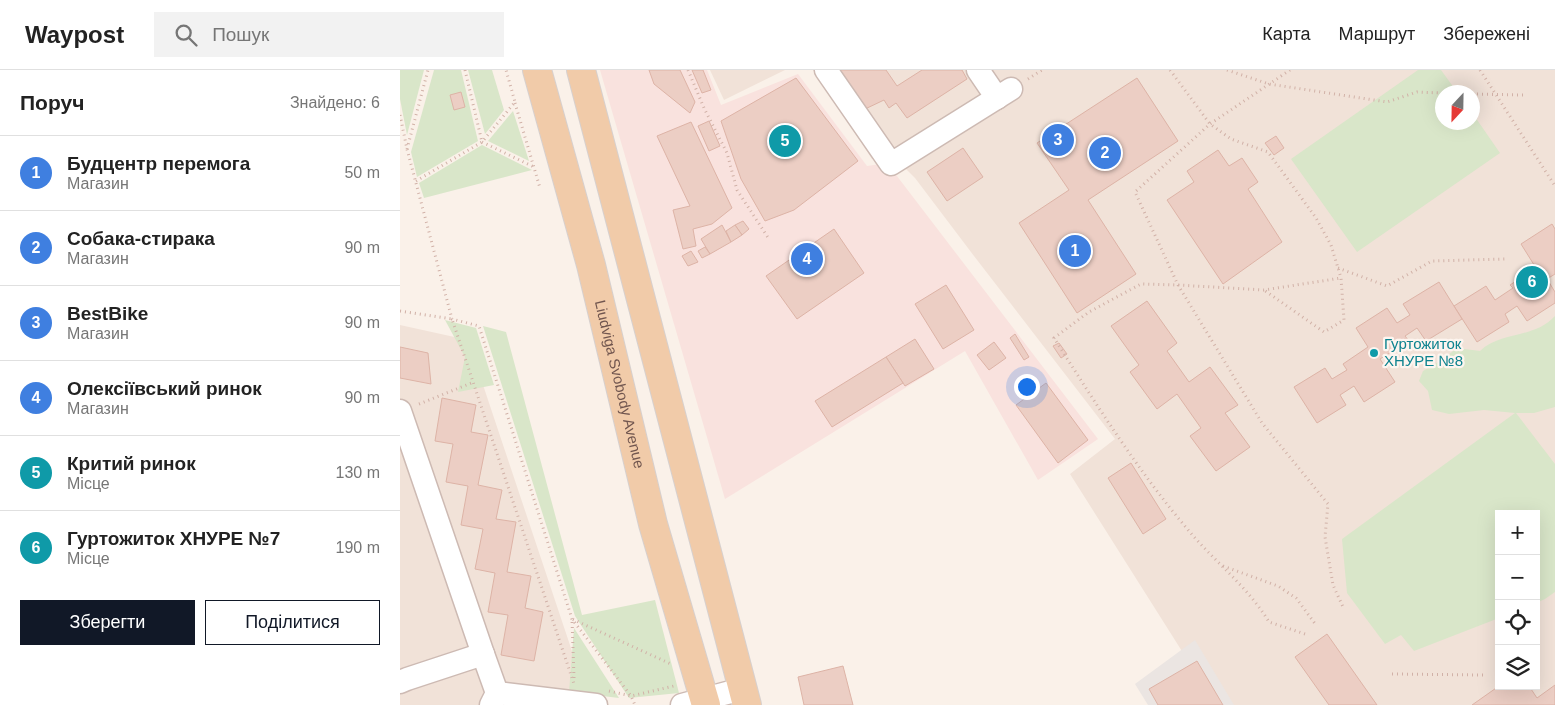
<!DOCTYPE html>
<html lang="uk">
<head>
<meta charset="utf-8">
<style>
	:root { --surface:#fff; --page:#f2f2f2; --text:#222; --muted:#767676; --line:#e0e0e0; --accent:#111827 }
	body { margin:0; font-family:Helvetica,sans-serif; background:var(--page); color:var(--text) }
	.controls { position:absolute; right:15px; bottom:15px; display:grid; overflow:hidden; border-radius:0px; box-shadow:0 5px 20px #0002 }
	.controls button { width:45px; height:45px; display:grid; place-items:center; padding:0; border:0; border-bottom:1px solid var(--line); background:var(--surface); color:var(--text); font:25px sans-serif }
	.compass { position:absolute; left:1035px; top:15px; width:45px; height:45px; border-radius:50%; background:var(--surface); box-shadow:0 5px 20px #0002; rotate:202deg }
	.you { position:absolute; left:626px; top:316px; width:18px; height:18px; margin:-12px; border:4px solid #fff; border-radius:50%; background:#1a73e8; box-shadow:0 0 0 8px #1a73e833 }
	.badge { display:grid; place-items:center; width:32px; height:32px; border-radius:50%; background:var(--accent); color:#fff; font-size:16px; font-weight:700 }
	.pin { position:absolute; translate:-50% -50%; border:2px solid #fff; box-shadow:0 1px 5px #0006 }
	.list { margin:0; padding:0; list-style:none }
	h2 { display:flex; justify-content:space-between; align-items:center; height:65px; margin:0; padding:0 20px; font-size:21px }
	h2 small { font-size:16px; font-weight:400; color:var(--muted) }
	.list li { display:grid; grid-template-columns:32px 1fr auto; gap:15px; align-items:center; box-sizing:border-box; height:75px; padding:0 20px; border-top:1px solid var(--line) }
	.list b { display:block; font-size:19px; white-space:nowrap }
	.list p { margin:0; font-size:16px; white-space:nowrap; color:var(--muted) }
	.list em { font-size:16px; font-style:normal; color:var(--muted) }
	.actions { display:flex; gap:10px; padding:15px 20px }
	.actions a { flex:1; padding:11px 0; border:1px solid var(--accent); border-radius:0px; text-align:center; font-size:18px; color:var(--accent) }
	.actions .main { background:var(--accent); color:#fff }
	.icon { flex:none; width:28px; height:28px; fill:none; stroke:currentColor; stroke-width:2; stroke-linecap:round; stroke-linejoin:round }
	.map { position:relative; flex:none; width:1155px; height:635px; overflow:hidden }
	header { display:flex; align-items:center; gap:30px; box-sizing:border-box; height:70px; padding:0 25px; background:var(--surface); border-bottom:1px solid var(--line) }
	header strong { font-size:24px }
	nav { display:flex; gap:28px; margin-inline-start:auto; font-size:18px }
	.search { width:350px; height:45px; background:var(--page); display:flex; align-items:center; gap:12px; box-sizing:border-box; padding:0 18px; border-radius:0px; color:var(--muted); font-size:19px }
	main { display:flex }
	aside { flex:1; background:var(--surface) }
	.map>svg:first-child { display:block }
	.residential { fill:#f1e2d8; fill-rule:evenodd }
	.commercial { fill:#f9e2de }
	.industrial { fill:#ebe5e2 }
	.green { fill:#d9e6c9 }
	.building { fill:#eccec4; stroke:#ddb3a6 }
	.lines { fill:none; stroke-linecap:round; stroke-linejoin:round }
	.minor-casing { stroke:#cdbab3; stroke-width:25 }
	.major-casing { stroke:#d7d0ce; stroke-width:30 }
	.path { stroke:#d1b1a7; stroke-width:3; stroke-dasharray:1 4; stroke-linecap:butt }
	.minor { stroke:#fff; stroke-width:22 }
	.major { stroke:#f1cba9; stroke-width:28 }
	.culture-dot { fill:#0f9aa8; stroke:#fdf5ef; stroke-width:2 }
	.labels { text-anchor:middle; stroke-width:4.5; stroke-linejoin:round; paint-order:stroke }
	.culture-label { font-size:15px; fill:#0d838f; stroke:#fdf5ef; text-anchor:start }
	.street-label { font-size:15px; fill:#71564f; stroke:#fdf5ef }
</style>
</head>
<body>
<header>
<strong>Waypost</strong>
<div class="search"><svg class="icon" aria-label="search" viewBox="0 0 24 24"><circle cx="10" cy="10" r="6"/><path d="M15 15l6 6"/></svg>Пошук</div>
<nav><a>Карта</a><a>Маршрут</a><a>Збережені</a></nav>
</header>
<main>
<aside>
<h2>Поруч<small>Знайдено: 6</small></h2>
<ul class="list">
<li><span class="badge" style="background:#3f7fe0">1</span><div><b>Будцентр перемога</b><p>Магазин</p></div><em>50 m</em></li>
<li><span class="badge" style="background:#3f7fe0">2</span><div><b>Собака-стирака</b><p>Магазин</p></div><em>90 m</em></li>
<li><span class="badge" style="background:#3f7fe0">3</span><div><b>BestBike</b><p>Магазин</p></div><em>90 m</em></li>
<li><span class="badge" style="background:#3f7fe0">4</span><div><b>Олексіївський ринок</b><p>Магазин</p></div><em>90 m</em></li>
<li><span class="badge" style="background:#0f9aa8">5</span><div><b>Критий ринок</b><p>Місце</p></div><em>130 m</em></li>
<li><span class="badge" style="background:#0f9aa8">6</span><div><b>Гуртожиток ХНУРЕ №7</b><p>Місце</p></div><em>190 m</em></li>
</ul>
<div class="actions"><a class="main">Зберегти</a><a>Поділитися</a></div>
</aside>
<div class="map">
<svg width="1155" height="635" viewBox="0 0 1155 635">
	<rect width="100%" height="100%" fill="#faf1e9"/>
	<g class="residential">
		<path d="M310,0H385L324,30Z"/>
		<path d="M413,0H1155V635H816L670,404L715,369L574,186L515,108L495,88L472,89ZM1042,22H1072V52H1042ZM1099,444H1136V616H1099Z"/>
		<path d="M0,255L68,270L190,635H0Z"/>
	</g>
	<path class="commercial" d="M200,0H307L321,35L398,4L467,96L487,93L698,369L638,410L565,281L325,429Z"/>
	<path class="industrial" d="M795,570L834,635H748L735,614Z"/>
	<g class="green">
		<path d="M0,0H24L7,65L0,29Z"/>
		<path d="M34,0H61L78,71L17,107L11,82Z"/>
		<path d="M68,0H92L104,40L85,64Z"/>
		<path d="M1018,0H1041L1057,22H1042V52H1072L1073,44L1100,83L957,182L891,89Z"/>
		<path d="M113,41L129,91L88,71Z"/>
		<path d="M82,75L132,100L24,128L19,113Z"/>
		<path d="M1155,246V337L1134,343H1116L1155,394V522L1145,529L1136,533V444H1099V548L1014,581L1001,565L985,574L947,523L942,469L1115,343L1084,340L1049,344L1032,340L1028,321L1019,311L1023,301L1043,289L1057,278L1080,281C1101,261 1134,269 1155,246Z"/>
		<path d="M45,250L76,258L94,315L58,322L65,287Z"/>
		<path d="M83,256L106,262L182,545L255,530L279,623L229,628L175,546Z"/>
		<path d="M174,558L219,628L169,622Z"/>
	</g>
	<g class="building">
		<path d="M249,0H280L295,32L290,43L254,14Z"/>
		<path d="M292,0H303L311,20L302,23Z"/>
		<path d="M438,0H486L497,16L522,0H562L567,9L507,48L496,33L489,38L484,30L463,40Z"/>
		<path d="M396,8L458,91L394,140L365,151L341,109L321,51Z"/>
		<path d="M737,8L778,71L688,130L736,204L677,243L619,153L669,120L637,73Z"/>
		<path d="M61,22L65,37L54,40L50,25Z"/>
		<path d="M309,51L320,76L309,81L298,56Z"/>
		<path d="M291,52L332,138L312,154L293,159L296,176L283,179L273,140L290,136L257,66Z"/>
		<path d="M876,66L884,78L874,85L865,73Z"/>
		<path d="M563,78L583,107L547,131L527,102Z"/>
		<path d="M818,80L829,96L842,88L858,112L848,119L882,172L823,214L767,130L794,112L787,101Z"/>
		<path d="M343,151L349,159L342,165L335,155Z"/>
		<path d="M1152,154L1155,159V204L1147,209L1155,222V233L1127,251L1117,236L1105,244L1109,252L1077,272L1054,236L1086,216L1095,230L1113,218L1110,215L1136,198L1121,174Z"/>
		<path d="M322,155L331,172L310,184L301,169Z"/>
		<path d="M335,155L342,165L331,172L326,161Z"/>
		<path d="M434,159L464,203L397,249L366,206Z"/>
		<path d="M305,177L310,184L302,188L298,181Z"/>
		<path d="M291,181L298,192L288,196L282,186Z"/>
		<path d="M1039,212L1062,249L1026,271L1017,258L1005,266L1009,271L980,289L995,312L964,332L954,316L940,325L946,335L917,353L894,317L925,298L932,309L947,300L943,294L968,277L956,258L987,238L997,253L1010,245L1003,234Z"/>
		<path d="M546,215L574,260L543,279L515,234Z"/>
		<path d="M747,231L777,273L767,281L789,312L810,297L838,335L825,343L850,377L816,401L790,366L801,358L777,324L757,339L730,302L739,295L711,256Z"/>
		<path d="M615,264L629,287L624,290L610,268Z"/>
		<path d="M515,269L534,299L505,316L486,287Z"/>
		<path d="M594,272L606,288L589,300L577,285Z"/>
		<path d="M659,273L667,284L661,288L653,276Z"/>
		<path d="M0,277L28,283L31,314L0,308Z"/>
		<path d="M486,287L503,313L432,357L415,331Z"/>
		<path d="M646,313L688,370L658,393L616,335Z"/>
		<path d="M42,328L76,335L71,362L88,365L78,415L102,420L96,449L116,452L107,502L131,506L125,538L143,542L134,591L101,585L108,545L88,542L95,503L75,499L83,459L61,455L68,416L46,412L53,374L35,371Z"/>
		<path d="M731,393L766,449L743,464L708,408Z"/>
		<path d="M927,564L977,635H929L895,587Z"/>
		<path d="M797,591L823,635H758L749,619Z"/>
		<path d="M443,596L453,635H404L398,607Z"/>
		<path d="M1155,615V635H1072L1099,616H1129L1137,628Z"/>
	</g>
	<g class="lines">
		<g class="minor-casing">
			<g id="minor">
				<path d="M426,0L491,94L611,19"/>
				<path d="M578,0L597,28"/>
				<path d="M0,341L83,584L7,609L0,612"/>
				<path d="M83,584L97,623L91,635"/>
				<path d="M97,623L196,635"/>
				<path d="M282,635L342,619"/>
			</g>
		</g>
		<g class="major-casing">
			<g id="major">
				<path id="s1" d="M137,0L191,195L253,454L306,635"/>
				<path d="M181,0L347,635"/>
			</g>
		</g>
		<g class="path">
			<path d="M65,0L82,72"/>
			<path d="M288,0L304,38L327,83L337,120L369,169"/>
			<path d="M770,0L810,54L831,69L868,82L916,148L931,175L941,208L944,250L924,262L864,220"/>
			<path d="M827,0L869,14L987,32L1017,22L1042,23"/>
			<path d="M890,0L810,54L735,122L778,215L862,353L928,434L925,467L933,515L943,537"/>
			<path d="M1080,0L1155,116"/>
			<path d="M628,9L642,0"/>
			<path d="M1072,24L1123,25"/>
			<path d="M115,33L140,118"/>
			<path d="M0,45L7,79L52,249L79,256L172,549L231,626L235,635"/>
			<path d="M82,72L134,97"/>
			<path d="M7,79L28,0"/>
			<path d="M16,111L82,72L115,32L106,0"/>
			<path d="M938,198L987,216L1032,191L1105,189"/>
			<path d="M0,241L52,249L174,614"/>
			<path d="M19,334L74,312"/>
			<path d="M823,496L878,516L896,528L916,555"/>
			<path d="M905,564L869,552C848,517 815,492 789,461C738,401 696,334 654,268L689,242L741,214L778,215L864,220L941,208"/>
			<path d="M992,604L1083,605"/>
			<path d="M174,608L172,549L271,594"/>
			<path d="M209,621L231,626L274,616"/>
		</g>
		<use href="#minor" class="minor"/>
		<use href="#major" class="major"/>
	</g>
	<circle class="culture-dot" cx="974" cy="283" r="5"/>
	<g class="labels">
		<g class="culture-label">
			<text x="984" y="279">Гуртожиток<tspan x="984" dy="17">ХНУРЕ №8</tspan></text>
		</g>
		<g class="street-label">
			<text dy="5" stroke="none"><textPath href="#s1" startOffset="325">Liudviga Svobody Avenue</textPath></text>
		</g>
	</g>
</svg>
<div class="controls">
<button>+</button>
<button>−</button>
<button><svg class="icon" aria-label="locate" viewBox="0 0 24 24"><circle cx="12" cy="12" r="6"/><path d="M12 2v4M12 18v4M2 12h4M18 12h4"/></svg></button>
<button><svg class="icon" aria-label="layers" viewBox="0 0 24 24"><path d="M12 4l9 5-9 5-9-5zM3 14l9 5 9-5"/></svg></button>
</div>
<svg class="compass" viewBox="-18 -18 36 36"><path d="M0-13l5 13h-10z" fill="#e53935"/><path d="M0 13l5-13h-10z" fill="#767676"/></svg>
<div class="you"></div>
<div class="pin badge" style="left:675px;top:181px;background:#3f7fe0">1</div>
<div class="pin badge" style="left:705px;top:83px;background:#3f7fe0">2</div>
<div class="pin badge" style="left:658px;top:70px;background:#3f7fe0">3</div>
<div class="pin badge" style="left:407px;top:189px;background:#3f7fe0">4</div>
<div class="pin badge" style="left:385px;top:71px;background:#0f9aa8">5</div>
<div class="pin badge" style="left:1132px;top:212px;background:#0f9aa8">6</div>
</div>
</main>
</body>
</html>
